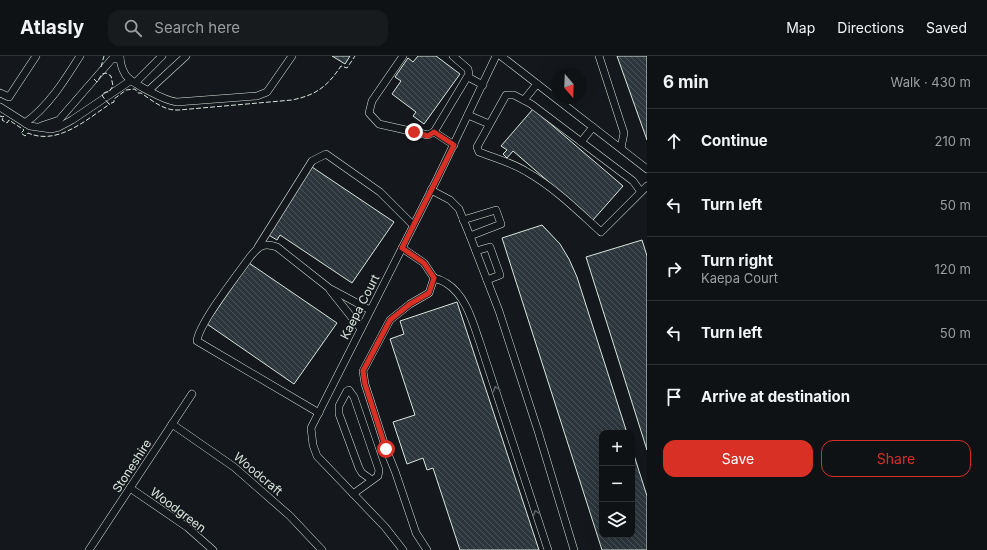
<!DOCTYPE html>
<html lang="en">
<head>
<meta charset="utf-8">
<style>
	:root { --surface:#0f1215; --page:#181b1e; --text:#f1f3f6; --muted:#9b9ea0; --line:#2f3234; --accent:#d93025 }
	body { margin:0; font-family:Inter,sans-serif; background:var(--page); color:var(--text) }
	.controls { position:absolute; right:12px; bottom:12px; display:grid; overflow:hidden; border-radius:8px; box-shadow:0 4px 16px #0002 }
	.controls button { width:36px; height:36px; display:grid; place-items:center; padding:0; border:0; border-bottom:1px solid var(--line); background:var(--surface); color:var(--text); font:20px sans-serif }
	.compass { position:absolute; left:551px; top:12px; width:36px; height:36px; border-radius:50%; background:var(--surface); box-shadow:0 4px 16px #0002; rotate:161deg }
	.stop { position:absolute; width:12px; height:12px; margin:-9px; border:3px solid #d93025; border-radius:50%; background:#fff }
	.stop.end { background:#d93025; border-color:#fff; box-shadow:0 1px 4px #0008 }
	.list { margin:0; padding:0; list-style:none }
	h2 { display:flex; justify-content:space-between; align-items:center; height:52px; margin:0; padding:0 16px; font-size:17px }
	h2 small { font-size:13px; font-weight:400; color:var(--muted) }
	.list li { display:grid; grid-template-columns:26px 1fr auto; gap:12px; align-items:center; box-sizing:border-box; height:64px; padding:0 16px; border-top:1px solid var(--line) }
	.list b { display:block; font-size:15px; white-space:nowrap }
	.list p { margin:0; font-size:13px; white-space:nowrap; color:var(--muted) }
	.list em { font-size:13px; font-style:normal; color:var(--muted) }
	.actions { display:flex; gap:8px; padding:12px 16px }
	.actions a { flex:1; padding:9px 0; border:1px solid var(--accent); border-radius:12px; text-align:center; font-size:14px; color:var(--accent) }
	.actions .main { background:var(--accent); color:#fff }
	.icon { flex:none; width:22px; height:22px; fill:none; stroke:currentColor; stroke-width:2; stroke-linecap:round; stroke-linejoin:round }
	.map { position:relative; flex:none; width:647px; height:494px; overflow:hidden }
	header { display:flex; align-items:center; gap:24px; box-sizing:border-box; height:56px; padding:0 20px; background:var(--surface); border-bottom:1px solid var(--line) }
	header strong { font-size:19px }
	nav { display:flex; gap:22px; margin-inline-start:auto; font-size:14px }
	.search { width:280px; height:36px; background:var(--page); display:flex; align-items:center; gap:10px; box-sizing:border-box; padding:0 14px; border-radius:12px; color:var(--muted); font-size:15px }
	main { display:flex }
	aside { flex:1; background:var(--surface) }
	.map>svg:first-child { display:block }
	.building { fill:url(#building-back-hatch); stroke:#d8e6dc }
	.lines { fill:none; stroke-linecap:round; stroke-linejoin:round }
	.minor-casing { stroke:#d8e6dc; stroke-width:8 }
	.minor { stroke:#14181c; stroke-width:7 }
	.fence { stroke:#d8e6dc; stroke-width:1; stroke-dasharray:5 2; stroke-linecap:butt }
	.oneway { stroke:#59605f }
	.route { stroke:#d93025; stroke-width:5 }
	.labels { text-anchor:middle; stroke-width:3; stroke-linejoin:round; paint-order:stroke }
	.street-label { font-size:12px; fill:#d8e6dc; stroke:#14181c }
</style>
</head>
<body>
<header>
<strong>Atlasly</strong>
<div class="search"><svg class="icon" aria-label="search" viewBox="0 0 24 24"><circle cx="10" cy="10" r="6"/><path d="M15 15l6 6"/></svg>Search here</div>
<nav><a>Map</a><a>Directions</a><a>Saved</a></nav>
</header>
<main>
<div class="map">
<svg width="647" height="494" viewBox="0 0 647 494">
	<defs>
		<pattern id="building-back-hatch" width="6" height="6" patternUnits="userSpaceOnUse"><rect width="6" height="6" fill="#2c363c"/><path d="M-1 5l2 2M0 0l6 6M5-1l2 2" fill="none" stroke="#4a5358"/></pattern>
	</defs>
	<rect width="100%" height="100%" fill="#14181c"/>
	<g class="building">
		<path d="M332,0H350L345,8Z"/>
		<path d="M418,0H436L460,18L424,68L413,60L416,56L392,38L401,25L395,21L408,2L413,6Z"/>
		<path d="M617,0H647V84Z"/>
		<path d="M533,53L623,130L593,164L513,95L507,102L503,98L507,94L501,90Z"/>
		<path d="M312,111L394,166L352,227L280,179L277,184L267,178Z"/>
		<path d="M542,169L560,188L569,203L577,221L627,377H602V479H632V393L647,440V494H602L502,182Z"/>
		<path d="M642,184L647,200V394L586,201Z"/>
		<path d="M249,207L337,267L294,328L207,268Z"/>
		<path d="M457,246L539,494H460L433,412L427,414L423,402L407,408L393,366L415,359L390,283L404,278L400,265Z"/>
	</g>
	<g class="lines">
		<g class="minor-casing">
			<g id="minor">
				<path d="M120,0C120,6 122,13 125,18C130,27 166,45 177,46L257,40L267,36L292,0"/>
				<path d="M403,0L372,45L369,57L379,68L428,79L434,76L469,18L468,13L453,0"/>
				<path d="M501,0L647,113"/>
				<path d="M599,0L624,77L621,92"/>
				<path d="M468,21L483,29"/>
				<path d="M135,27L162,0"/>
				<path d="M149,34L186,0"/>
				<path d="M0,37L9,41L36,0"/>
				<path d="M524,44L537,28"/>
				<path d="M0,51L30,70L51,73L59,71L72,64L130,25"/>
				<path d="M468,59L489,68"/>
				<path d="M25,67C48,51 65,24 80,0"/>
				<path d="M41,70L59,64L112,3H120"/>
				<path d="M434,76L454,89"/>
				<path d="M581,86L593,71"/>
				<path d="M431,134L450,144L459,153L470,180L499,255L538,375L574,494"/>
				<path d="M641,136L633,125L531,48L514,39H506L477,91L479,96C495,102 513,107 527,116C555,132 578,155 601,176L647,130"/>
				<path d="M463,164L496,154L501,168L470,180"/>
				<path d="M258,191L312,105L326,98L380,136L413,169"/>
				<path d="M402,192L424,207L434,222L429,237L410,248L390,264L363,315L365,328L386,393L395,415L416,477L427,494"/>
				<path d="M476,195L490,191L500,219L487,224"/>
				<path d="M434,222C438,223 443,225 446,227C466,239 473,267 480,287L548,494"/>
				<path d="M330,234L361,273"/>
				<path d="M319,357L197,285C199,267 238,218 250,201C259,190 263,186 277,191L329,232L370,254"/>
				<path d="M172,368L234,411L290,460L322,494"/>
				<path d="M130,432L187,471L213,494"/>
				<path d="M353,438L378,420L379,414L354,341L349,334L347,335L339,350V358L359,412L362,417L372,424"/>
				<path d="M89,494L192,338"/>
				<path d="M403,494L385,471L317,400L313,389L311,372L437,123L496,0"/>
			</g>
		</g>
		<use href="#minor" class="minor"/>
		<g class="fence">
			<path d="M101,11L104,0"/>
			<path d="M94,23L97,26L102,18L106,17L111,20L113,30L109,36H106L102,38L103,41L109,48L114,46V43L126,34L135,33L138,37H141C153,45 164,55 179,54L292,44C316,39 327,31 341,10L347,12L355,0"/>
			<path d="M0,60L3,61L4,60L2,64L7,67L9,64L24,74L21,77L25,80L28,77C58,90 87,63 110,48"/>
		</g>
	</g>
	<defs><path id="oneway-chevron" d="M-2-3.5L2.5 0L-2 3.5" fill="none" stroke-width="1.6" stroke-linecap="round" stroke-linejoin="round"/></defs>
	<g class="oneway">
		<use href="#oneway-chevron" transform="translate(496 333) rotate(-108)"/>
		<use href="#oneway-chevron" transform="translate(536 457) rotate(-108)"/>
	</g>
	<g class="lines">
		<path class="route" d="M386,393L365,328L363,315L390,264L410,248L429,237L434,222L424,207L402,192L454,89L434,76L428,80L414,76"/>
	</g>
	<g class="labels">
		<g class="street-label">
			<text transform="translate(360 251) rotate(-63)" y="4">Kaepa Court</text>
			<text transform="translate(132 410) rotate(-57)" y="4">Stoneshire</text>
			<text transform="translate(258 418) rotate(40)" y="4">Woodcraft</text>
			<text transform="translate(178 454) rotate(37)" y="4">Woodgreen</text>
		</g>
	</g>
</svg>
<div class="controls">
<button>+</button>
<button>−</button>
<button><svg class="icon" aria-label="layers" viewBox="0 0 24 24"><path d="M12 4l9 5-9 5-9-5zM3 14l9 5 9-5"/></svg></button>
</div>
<svg class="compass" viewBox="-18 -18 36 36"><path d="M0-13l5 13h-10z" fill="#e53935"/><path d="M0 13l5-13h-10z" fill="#9b9ea0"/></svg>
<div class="stop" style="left:386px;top:393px"></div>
<div class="stop end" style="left:414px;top:76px"></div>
</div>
<aside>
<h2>6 min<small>Walk · 430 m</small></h2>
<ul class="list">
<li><svg class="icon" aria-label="ahead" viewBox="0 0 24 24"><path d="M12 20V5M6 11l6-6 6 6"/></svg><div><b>Continue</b></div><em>210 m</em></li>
<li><svg class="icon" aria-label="left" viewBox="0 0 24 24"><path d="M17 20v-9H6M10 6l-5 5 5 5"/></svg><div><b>Turn left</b></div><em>50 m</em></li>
<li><svg class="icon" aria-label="right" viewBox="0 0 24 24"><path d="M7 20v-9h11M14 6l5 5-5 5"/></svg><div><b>Turn right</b><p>Kaepa Court</p></div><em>120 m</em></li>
<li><svg class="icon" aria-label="left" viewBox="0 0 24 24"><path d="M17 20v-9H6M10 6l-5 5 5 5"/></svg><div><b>Turn left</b></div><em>50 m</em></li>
<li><svg class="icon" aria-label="arrive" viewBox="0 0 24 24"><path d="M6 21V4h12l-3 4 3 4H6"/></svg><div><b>Arrive at destination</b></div></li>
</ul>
<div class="actions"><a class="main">Save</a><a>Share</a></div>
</aside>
</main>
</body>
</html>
